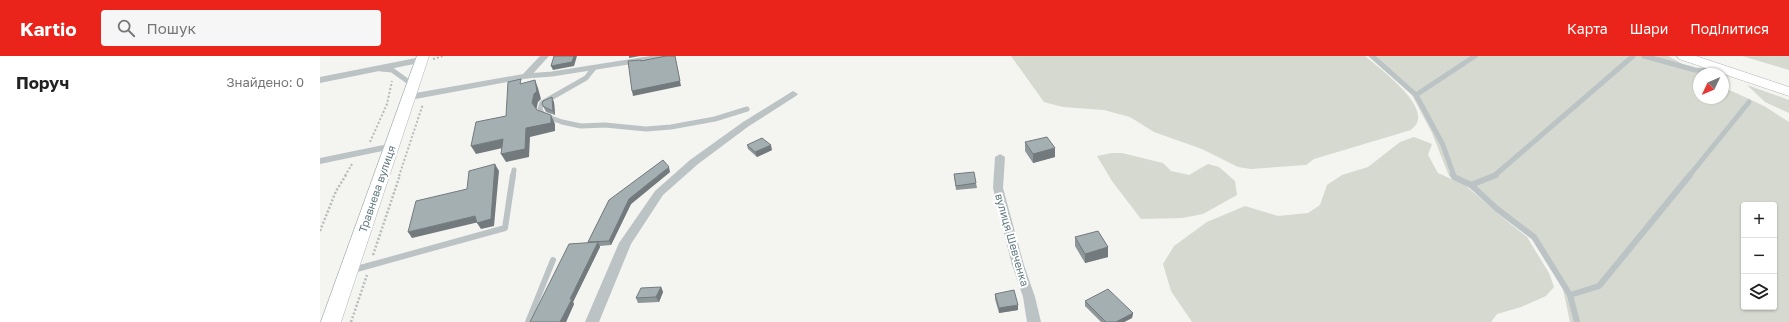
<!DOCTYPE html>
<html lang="uk">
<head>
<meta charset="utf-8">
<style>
	:root { --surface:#fff; --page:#f6f6f6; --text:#222; --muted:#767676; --line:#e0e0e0; --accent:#ea241a }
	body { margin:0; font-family:"Golos Text",sans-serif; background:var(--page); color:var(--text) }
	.controls { position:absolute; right:12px; bottom:12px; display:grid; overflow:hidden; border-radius:4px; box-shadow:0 1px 3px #0004 }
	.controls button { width:36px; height:36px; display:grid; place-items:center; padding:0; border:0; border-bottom:1px solid var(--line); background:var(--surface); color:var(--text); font:20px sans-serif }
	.compass { position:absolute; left:1373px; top:12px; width:36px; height:36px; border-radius:50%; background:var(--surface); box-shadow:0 1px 3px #0004; rotate:226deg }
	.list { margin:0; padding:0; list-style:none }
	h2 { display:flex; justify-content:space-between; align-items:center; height:52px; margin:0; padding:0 16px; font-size:17px }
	h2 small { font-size:13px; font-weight:400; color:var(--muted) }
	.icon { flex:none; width:22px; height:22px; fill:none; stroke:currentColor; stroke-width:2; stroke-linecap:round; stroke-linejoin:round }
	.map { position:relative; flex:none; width:1469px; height:266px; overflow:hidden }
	header { display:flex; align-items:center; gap:24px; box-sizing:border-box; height:56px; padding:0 20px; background:var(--accent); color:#fff }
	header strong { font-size:19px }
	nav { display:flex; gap:22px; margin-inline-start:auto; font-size:14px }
	.search { width:280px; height:36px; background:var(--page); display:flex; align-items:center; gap:10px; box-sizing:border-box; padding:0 14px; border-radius:4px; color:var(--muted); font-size:15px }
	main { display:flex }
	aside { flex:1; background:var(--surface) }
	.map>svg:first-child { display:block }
	.green { fill:#d5d9cf; fill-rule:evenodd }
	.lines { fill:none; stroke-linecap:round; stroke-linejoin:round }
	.secondary-casing { stroke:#acb5b8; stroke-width:1 }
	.path-far1 { stroke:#b6bbbc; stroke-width:2; stroke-dasharray:2 2; stroke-linecap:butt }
	.path { stroke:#b6bbbc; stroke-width:2.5; stroke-dasharray:2 2; stroke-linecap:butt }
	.lane-far1 { stroke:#bcc3c5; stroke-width:5 }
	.lane { stroke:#bcc3c5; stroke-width:6 }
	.street { fill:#bcc3c5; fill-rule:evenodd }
	.secondary { fill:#fff; fill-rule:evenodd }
	.wall { fill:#8d9699 }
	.shaded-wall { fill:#737a7d }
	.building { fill:#a4afb2; stroke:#737a7d }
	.labels { text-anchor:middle; stroke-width:4; stroke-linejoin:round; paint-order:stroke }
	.street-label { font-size:11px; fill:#627a82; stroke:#fff }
</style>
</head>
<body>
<header>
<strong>Kartio</strong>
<div class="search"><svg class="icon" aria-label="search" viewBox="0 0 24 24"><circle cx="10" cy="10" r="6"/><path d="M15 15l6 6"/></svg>Пошук</div>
<nav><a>Карта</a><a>Шари</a><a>Поділитися</a></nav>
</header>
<main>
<aside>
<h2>Поруч<small>Знайдено: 0</small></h2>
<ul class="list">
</ul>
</aside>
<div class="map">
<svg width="1469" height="266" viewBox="0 0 1469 266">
	<rect width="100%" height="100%" fill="#f4f4f0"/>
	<g class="green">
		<path d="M691,0H1045C1059,12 1106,46 1097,67C1096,69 1093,72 1091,74L994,103L986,109L931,113L918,111L882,93L834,76L810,61L784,54L743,51L724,46Z"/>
		<path d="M1048,0H1348L1381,18H1379V42H1403V31L1444,50L1469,66V266H1250L1243,233L1212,181L1145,128L1129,120L1112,77L1092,39ZM1424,149H1454V251H1424Z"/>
		<path d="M1422,0H1469V14Z"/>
		<path d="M1427,29L1469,44V57L1445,46Z"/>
		<path d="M1094,81L1112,88L1108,99L1118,117L1145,129L1177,157L1207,181L1229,217L1234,231L1226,240L1201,251L1177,258L1171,266H872L851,235L843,208L854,190L887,166L925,150L958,160L988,157L1000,149L1007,129L1022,119L1048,111L1080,86Z"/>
		<path d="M792,97H802L843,107L851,115L869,119L888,108L899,111L915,125L917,139L883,158L862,162L821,163L792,125L777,100Z"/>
	</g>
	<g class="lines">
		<g class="secondary-casing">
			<g id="secondary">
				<path d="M97,0H109L21,266H1Z"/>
				<path d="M1357,0H1376L1469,31V40L1359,3Z"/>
			</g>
		</g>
		<g class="path-far1">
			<path d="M113,3L123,0"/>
			<path d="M50,86L67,48L72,25"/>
			<path d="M25,120L32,108"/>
			<path d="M79,120L103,48"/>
		</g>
		<g class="path">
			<path d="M0,175L16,135L26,119"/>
			<path d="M53,199L80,119"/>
			<path d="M31,266L47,219"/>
		</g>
		<g class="lane-far1">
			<path d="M1052,0L1096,39L1123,89L1134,120"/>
			<path d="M1324,0L1375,14L1405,15"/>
			<path d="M274,12L266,22L222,47L220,53L223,59L242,66L261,70L285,69L326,73L351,71L395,63L427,53"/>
			<path d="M61,13L72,14L93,29"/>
			<path d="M206,20L232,18L346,0"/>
			<path d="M1096,39L1155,0"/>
			<path d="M193,120L194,114"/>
			<path d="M1174,120L1313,0"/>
			<path d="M1369,120L1429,46"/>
		</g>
		<g class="lane">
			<path d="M1133,119L1134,121L1151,129L1177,153L1214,181L1250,239L1257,266"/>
			<path d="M1151,129L1176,119"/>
			<path d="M33,214L185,172L193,119"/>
			<path d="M1250,239L1279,230L1370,119"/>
			<path d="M208,266L233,204"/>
		</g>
		<g class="street">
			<path d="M220,0H229L209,22L90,44L85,41L90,38L203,18Z"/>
			<path d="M101,1L104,2L105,4L104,6L0,27V21Z"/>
			<path d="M473,35L478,38L476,40L429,70L378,108L343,139L311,188L279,266H265L299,187L335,135L370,104L423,66Z"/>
			<path d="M73,87L78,90L77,92L0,108V102Z"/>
			<path d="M680,98L685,101L683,132L704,209L715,241L721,266H707L703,241L692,209L673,132L675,101Z"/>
		</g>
		<use href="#secondary" class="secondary"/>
	</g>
	<g class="wall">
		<path d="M234,46L235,59L226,56L222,48Z"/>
		<path d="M705,86L735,92V101L713,107L705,95Z"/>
		<path d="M427,89L452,94L437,101L428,93Z"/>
		<path d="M350,116L311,148L291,189L280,190V191L253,246L254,248L246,266H210L268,187V186L289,144Z"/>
		<path d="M634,118L656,127L657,132L636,134Z"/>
		<path d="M755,181L788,191V201L765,207L755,190Z"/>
		<path d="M341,231L343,236L339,246L318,247L316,242Z"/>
		<path d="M675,238L698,254L679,257L675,243Z"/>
		<path d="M765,245L813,257L812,262L804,266H781L765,250Z"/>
	</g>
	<g class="shaded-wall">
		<path d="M254,0H257L254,10L233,14L231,10Z"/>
		<path d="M309,0H320L309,2Z"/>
		<path d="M355,0L361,30L313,40L312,35Z"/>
		<path d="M215,24L218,32L221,43L218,46L216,55L212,47Z"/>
		<path d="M232,41L234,46L235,59L233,55Z"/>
		<path d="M231,59L235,68V75L210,81L209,101L186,106L181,98L206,72Z"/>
		<path d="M183,83L187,91L156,98L151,90Z"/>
		<path d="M451,89L452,94L437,101L435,96Z"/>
		<path d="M735,92V101L713,107V98Z"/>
		<path d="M175,108L179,115L174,170L161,173L157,167Z"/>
		<path d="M349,111L350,116L311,148L291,189L289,185L309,143Z"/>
		<path d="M155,160L159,166L92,182L88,176Z"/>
		<path d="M278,186L280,191L253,246L254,248L246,266H240L250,243Z"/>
		<path d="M788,191V201L765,207V198Z"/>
		<path d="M341,231L343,236L339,246L336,241Z"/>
		<path d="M698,249V254L679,257V252Z"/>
		<path d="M813,257L812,262L804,266H796Z"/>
	</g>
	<g class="building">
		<path d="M234,0H254L252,6L231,10Z"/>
		<path d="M346,0H355L360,25L312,35L308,5L321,4V5Z"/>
		<path d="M201,23L200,28L215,24L217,35L214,38L212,47L217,54L231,59V67L206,72L205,93L181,98L183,83L151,90L156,66L186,60L188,26Z"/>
		<path d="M232,41L233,55L224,51L222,48L223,45Z"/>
		<path d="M727,81L735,92L713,98L705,86Z"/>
		<path d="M442,82L451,89L435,96L427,89Z"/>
		<path d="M343,104L349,111L309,143L289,185L268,186L289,144Z"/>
		<path d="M175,108L171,163L157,167L155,160L88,176L96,145L147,133L149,115Z"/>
		<path d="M654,116L656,127L636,130L634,118Z"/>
		<path d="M778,175L788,191L765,198L755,181Z"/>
		<path d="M278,186L250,243H252L240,266H210L249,188Z"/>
		<path d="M341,231L336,241L316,242L321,232Z"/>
		<path d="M788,233L813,257L796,266H786L765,245Z"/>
		<path d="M694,234L698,249L679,252L675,238Z"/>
	</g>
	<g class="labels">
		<g class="street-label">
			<text transform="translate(57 133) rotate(-71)" y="4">Травнева вулиця</text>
			<text transform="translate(692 184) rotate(74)" y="4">вулиця Шевченка</text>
		</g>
	</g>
</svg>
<div class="controls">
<button>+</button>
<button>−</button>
<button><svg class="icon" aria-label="layers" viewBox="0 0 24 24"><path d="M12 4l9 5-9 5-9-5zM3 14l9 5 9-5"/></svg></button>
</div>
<svg class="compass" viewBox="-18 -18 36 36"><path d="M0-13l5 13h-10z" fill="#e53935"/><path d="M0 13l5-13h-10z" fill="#767676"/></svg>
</div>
</main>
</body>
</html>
